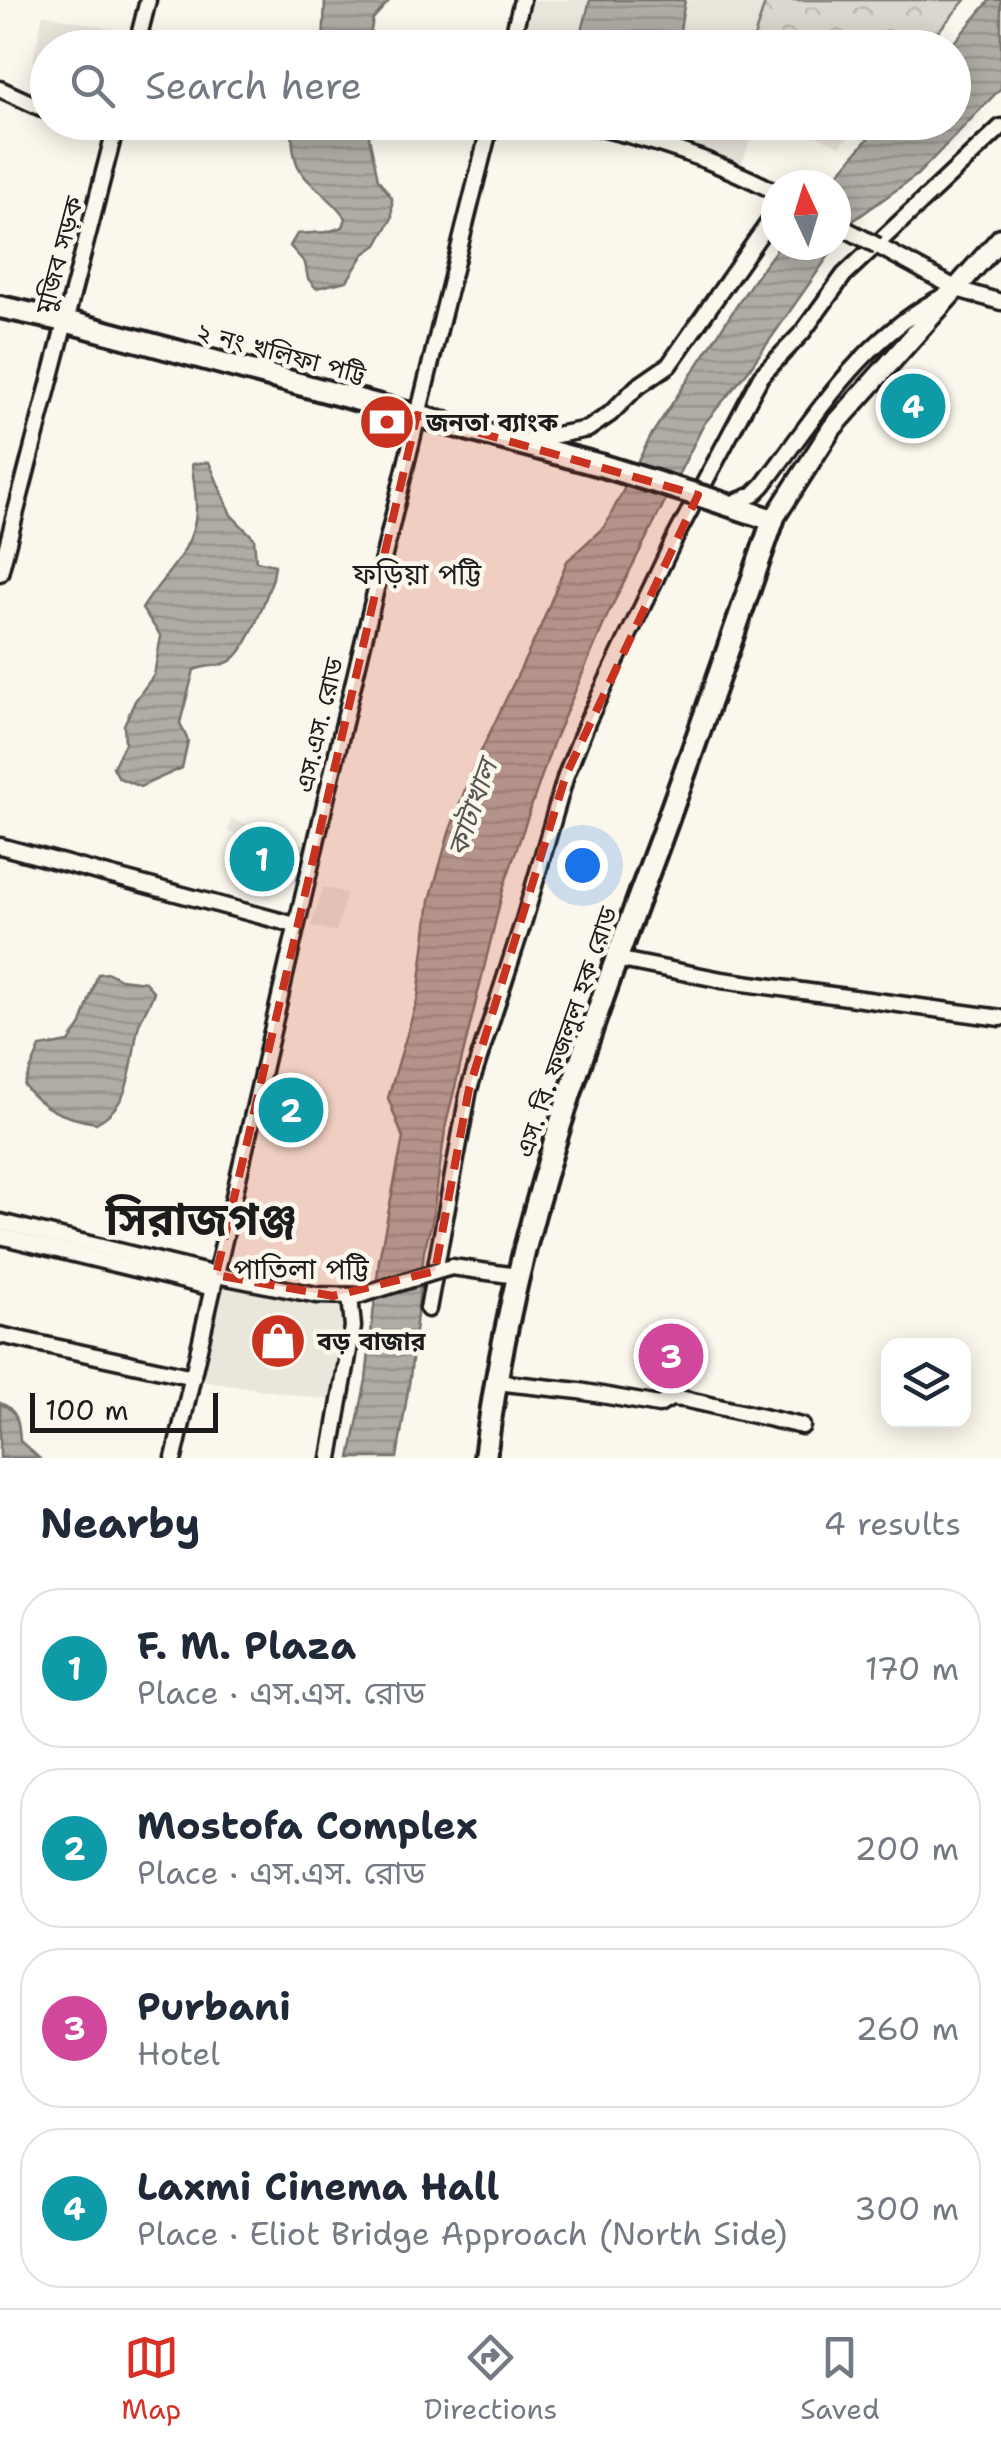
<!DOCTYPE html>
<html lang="en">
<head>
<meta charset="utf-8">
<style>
	:root { --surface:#fff; --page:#f2f2f3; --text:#1f2937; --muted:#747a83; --line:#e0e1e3; --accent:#d93025 }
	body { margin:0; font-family:"Shantell Sans","Noto Sans Bengali",sans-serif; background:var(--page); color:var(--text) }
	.controls { position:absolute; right:30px; bottom:30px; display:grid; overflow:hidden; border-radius:20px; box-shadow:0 5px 25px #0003 }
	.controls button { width:90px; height:90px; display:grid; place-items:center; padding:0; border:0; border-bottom:2px solid var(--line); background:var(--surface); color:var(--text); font:50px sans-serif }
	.compass { position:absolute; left:761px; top:170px; width:90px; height:90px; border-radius:50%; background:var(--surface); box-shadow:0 5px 25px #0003; rotate:356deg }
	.scale { position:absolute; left:30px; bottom:25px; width:188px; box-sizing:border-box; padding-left:10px; border:5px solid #1c1c1c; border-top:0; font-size:28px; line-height:35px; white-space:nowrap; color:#1c1c1c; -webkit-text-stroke:8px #fbf7ec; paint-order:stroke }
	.you { position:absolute; left:582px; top:865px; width:35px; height:35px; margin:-25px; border:8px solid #fff; border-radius:50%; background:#1a73e8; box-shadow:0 0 0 15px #1a73e833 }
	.badge { display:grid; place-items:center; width:65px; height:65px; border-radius:50%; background:var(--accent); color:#fff; font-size:32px; font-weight:700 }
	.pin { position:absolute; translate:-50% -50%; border:5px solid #fff; box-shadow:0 2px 10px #0006 }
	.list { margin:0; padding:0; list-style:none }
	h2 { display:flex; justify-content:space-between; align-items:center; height:130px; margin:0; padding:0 40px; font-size:42px }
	h2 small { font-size:32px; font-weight:400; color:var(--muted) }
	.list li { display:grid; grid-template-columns:65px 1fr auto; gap:30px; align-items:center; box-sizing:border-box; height:160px; margin:0 20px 20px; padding:0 20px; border:2px solid var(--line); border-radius:40px }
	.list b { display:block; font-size:38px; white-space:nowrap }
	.list p { margin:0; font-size:32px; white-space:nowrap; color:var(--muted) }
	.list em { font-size:32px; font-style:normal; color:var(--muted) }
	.icon { flex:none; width:55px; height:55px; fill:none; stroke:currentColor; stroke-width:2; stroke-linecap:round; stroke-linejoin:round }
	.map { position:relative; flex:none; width:1001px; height:1458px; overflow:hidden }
	.search { position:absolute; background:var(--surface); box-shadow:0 5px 25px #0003; left:30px; right:30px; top:30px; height:110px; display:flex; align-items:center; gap:25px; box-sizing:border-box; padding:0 35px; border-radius:55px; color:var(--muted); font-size:38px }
	.sheet { height:850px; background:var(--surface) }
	nav { display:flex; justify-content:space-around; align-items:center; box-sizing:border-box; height:140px; border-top:2px solid var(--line); background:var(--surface); font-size:28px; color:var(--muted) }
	nav a { display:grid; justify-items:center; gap:5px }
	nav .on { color:var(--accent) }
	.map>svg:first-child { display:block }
	.built { fill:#eae6dc }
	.park { fill:url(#park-crowns); stroke:#7b7a75; stroke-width:2.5 }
	.water { fill:url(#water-rules); stroke:#74726e; stroke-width:2.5 }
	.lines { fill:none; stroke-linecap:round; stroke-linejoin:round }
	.minor-casing { stroke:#1c1c1c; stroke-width:21 }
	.tertiary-casing { stroke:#1c1c1c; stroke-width:25 }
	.secondary-casing { stroke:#1c1c1c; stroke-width:28 }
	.minor { stroke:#fbf7ec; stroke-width:14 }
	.tertiary { stroke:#fbf7ec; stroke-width:18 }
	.secondary { stroke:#fbf7ec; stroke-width:20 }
	.minor-bridge-casing { stroke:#1c1c1c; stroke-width:21; stroke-linecap:butt }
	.secondary-bridge-casing { stroke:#1c1c1c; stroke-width:28; stroke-linecap:butt }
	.minor-bridge { stroke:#fbf7ec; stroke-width:14 }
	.secondary-bridge { stroke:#fbf7ec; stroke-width:20 }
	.marked { fill:#c8321e; fill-opacity:0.2; stroke:#c8321e; stroke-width:8; stroke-dasharray:20 12; stroke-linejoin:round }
	.labels { text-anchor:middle; stroke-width:9; stroke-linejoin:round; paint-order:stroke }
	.street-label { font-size:25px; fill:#1c1c1c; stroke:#fbf7ec }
	.poi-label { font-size:25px; font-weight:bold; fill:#1c1c1c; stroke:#fbf7ec; text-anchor:start }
	.neighbourhood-label { font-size:28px; fill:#1c1c1c; stroke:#fbf7ec }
	.water-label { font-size:28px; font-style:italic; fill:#575653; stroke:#fbf7ec }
	.town-label { font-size:45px; font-weight:bold; fill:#1c1c1c; stroke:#fbf7ec }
</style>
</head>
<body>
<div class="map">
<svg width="1001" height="1458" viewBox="0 0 1001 1458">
	<defs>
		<pattern id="park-crowns" width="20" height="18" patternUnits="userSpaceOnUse" patternTransform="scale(2.5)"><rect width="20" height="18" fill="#dad7ce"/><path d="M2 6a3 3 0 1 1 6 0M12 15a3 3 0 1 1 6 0" fill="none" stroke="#bab8b0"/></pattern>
		<pattern id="water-rules" width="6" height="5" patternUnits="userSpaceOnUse" patternTransform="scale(2.5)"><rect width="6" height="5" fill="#afaca5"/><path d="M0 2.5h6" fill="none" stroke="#96938d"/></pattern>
	</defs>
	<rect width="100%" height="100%" fill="#fbf7ec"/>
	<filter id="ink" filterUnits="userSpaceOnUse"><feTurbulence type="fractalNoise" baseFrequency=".01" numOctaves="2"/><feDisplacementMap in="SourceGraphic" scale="20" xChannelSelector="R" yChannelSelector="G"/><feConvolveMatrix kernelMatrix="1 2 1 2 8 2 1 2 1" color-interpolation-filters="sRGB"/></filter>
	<g filter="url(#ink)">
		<g class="built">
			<path d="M533,0H966L927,47L520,48Z"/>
			<path d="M43,14L132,34L129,47L48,48L47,64L33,61Z"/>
			<path d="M638,123H757L740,169L702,151L636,130Z"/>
			<path d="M786,123H862L840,146Z"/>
			<path d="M231,819L308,845L305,855L228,832Z"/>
			<path d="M323,887L347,893L336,932L311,926Z"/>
			<path d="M221,1274L361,1304L342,1402L194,1379Z"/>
		</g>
		<path class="park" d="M766,0H965L925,47H751Z"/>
		<g class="water">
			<path d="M325,0H390L373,19L368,47H323Z"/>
			<path d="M590,0H685L678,42L675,47H578Z"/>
			<path d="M990,0H1001V88L917,175L853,221L748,371L704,424L608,614L553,743L504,886L446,1124L432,1222L424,1251L410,1378L397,1458H350L366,1380L379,1260L403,1138L388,1098L418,997L430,900L449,833L473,768L540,628L567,561L605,526L652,434L755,278L780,245H836V185H829L881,123L954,122V48L950,47Z"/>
			<path d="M292,123H366L378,179L392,198V218L377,245L364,254L347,281L316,288L308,279L305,263L290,246L297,234L327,232L343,227L346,218C313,175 291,187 292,123Z"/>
			<path d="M209,462L231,515L254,538L256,561L275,565L273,578C265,599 247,657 226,663C216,667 205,665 194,670L180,723L188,741L182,768L140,787L119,778L113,767L125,743L124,725L135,701L154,675L161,636L142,609C161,577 194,552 196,512C197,497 193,480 192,464Z"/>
			<path d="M109,973L120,979L145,982L154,992C150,1005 141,1016 138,1028C130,1065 133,1104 96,1123C66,1118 42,1110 24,1085L40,1047L69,1042L81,1024L98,974Z"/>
			<path d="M0,1403C18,1410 19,1424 20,1441L39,1458H0Z"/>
		</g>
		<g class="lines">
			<g class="minor-casing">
				<g id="minor">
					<path d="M136,48L148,0"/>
					<path d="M510,48L522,0"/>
					<path d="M0,89L48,111"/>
					<path d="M85,122L114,132"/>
					<path d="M574,122C646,137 711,158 776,192"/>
					<path d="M878,246L957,289L1001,302"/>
					<path d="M519,442L588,429L610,414L637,387L669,365L776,212"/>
					<path d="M730,504L753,495L763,485C818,413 864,335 948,294"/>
					<path d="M0,573L117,122"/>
					<path d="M0,846L295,925"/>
					<path d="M616,959L722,980L1001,1018"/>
					<path d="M0,1222L216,1275L317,1295L357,1296"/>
					<path d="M0,1236L213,1288"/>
					<path d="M441,1270L452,1267L517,1276"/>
					<path d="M428,1309L469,1089L524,920L566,775L588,720L674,540L761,376L802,333L844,275L1001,127"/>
					<path d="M0,1335L193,1377"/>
					<path d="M496,1382L579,1391L659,1405L671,1398L684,1399L802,1426"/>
					<path d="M174,1458C276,1012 378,566 491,122"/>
					<path d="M330,1458L353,1327L350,1296"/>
				</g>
			</g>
			<g class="tertiary-casing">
				<path id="tertiary" d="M773,520L832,428L1001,238"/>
			</g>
			<g class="secondary-casing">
				<g id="secondary">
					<path d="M0,307L65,321L600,465"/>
					<path d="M485,1458C511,1243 585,1042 660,841C699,734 736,627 773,520L707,498"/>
				</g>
			</g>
			<use href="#minor" class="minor"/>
			<use href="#tertiary" class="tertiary"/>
			<use href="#secondary" class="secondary"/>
			<g class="minor-bridge-casing">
				<g id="minor-bridge">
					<path d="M836,224L878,246"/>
					<path d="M357,1296L441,1270"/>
				</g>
			</g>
			<g class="secondary-bridge-casing">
				<path id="secondary-bridge" d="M600,465L707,498"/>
			</g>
			<use href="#minor-bridge" class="minor-bridge"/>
			<use href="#secondary-bridge" class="secondary-bridge"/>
		</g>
	</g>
	<path class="marked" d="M417,415L698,495L566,775L469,1089L435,1271L333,1296L216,1275Z"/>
	<defs>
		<g id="bank-disc" transform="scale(2.875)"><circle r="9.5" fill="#c8321e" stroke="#fbf7ec"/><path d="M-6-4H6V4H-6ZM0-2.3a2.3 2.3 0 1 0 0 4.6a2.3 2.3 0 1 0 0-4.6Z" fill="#fff"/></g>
		<g id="shop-disc" transform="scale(2.875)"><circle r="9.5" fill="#c8321e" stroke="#fbf7ec"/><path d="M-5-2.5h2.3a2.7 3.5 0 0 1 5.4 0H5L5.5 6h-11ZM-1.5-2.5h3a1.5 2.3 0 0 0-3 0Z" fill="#fff"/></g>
	</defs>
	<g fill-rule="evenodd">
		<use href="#bank-disc" x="387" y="422"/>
		<use href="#shop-disc" x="278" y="1341"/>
	</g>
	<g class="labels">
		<g class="street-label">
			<text transform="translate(59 255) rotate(-75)" y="9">মুজিব সড়ক</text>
			<text transform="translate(281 353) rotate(15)" y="9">২ নং খলিফা পট্টি</text>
			<text transform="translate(319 725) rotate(-77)" y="9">এস.এস. রোড</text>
			<text transform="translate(566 1032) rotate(-71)" y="9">এস. বি. ফজলুল হক রোড</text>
		</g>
		<g class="poi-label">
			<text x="426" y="431">জনতা ব্যাংক</text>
			<text x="317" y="1350">বড় বাজার</text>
		</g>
		<g class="neighbourhood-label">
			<text x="417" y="584">ফড়িয়া পট্টি</text>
			<text x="301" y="1279">পাতিলা পট্টি</text>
		</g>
		<g class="water-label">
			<text transform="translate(472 808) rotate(-71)" y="10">কাটাখাল</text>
		</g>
		<g class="town-label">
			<text x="201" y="1235">সিরাজগঞ্জ</text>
		</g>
	</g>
</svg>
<div class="controls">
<button><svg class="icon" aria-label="layers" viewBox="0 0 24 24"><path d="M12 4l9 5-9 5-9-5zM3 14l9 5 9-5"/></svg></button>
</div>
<svg class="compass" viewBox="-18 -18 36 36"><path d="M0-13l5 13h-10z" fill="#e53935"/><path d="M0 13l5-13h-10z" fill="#747a83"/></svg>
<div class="scale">100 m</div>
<div class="you"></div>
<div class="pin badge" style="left:262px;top:859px;background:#0f9aa8">1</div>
<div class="pin badge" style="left:291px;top:1110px;background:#0f9aa8">2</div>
<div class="pin badge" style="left:671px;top:1356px;background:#d1479c">3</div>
<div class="pin badge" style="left:913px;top:406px;background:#0f9aa8">4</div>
<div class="search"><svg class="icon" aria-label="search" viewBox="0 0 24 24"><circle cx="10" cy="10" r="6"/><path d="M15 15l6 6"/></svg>Search here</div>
</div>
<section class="sheet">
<h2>Nearby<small>4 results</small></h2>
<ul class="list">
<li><span class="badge" style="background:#0f9aa8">1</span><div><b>F. M. Plaza</b><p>Place · এস.এস. রোড</p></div><em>170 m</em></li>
<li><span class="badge" style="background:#0f9aa8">2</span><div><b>Mostofa Complex</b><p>Place · এস.এস. রোড</p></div><em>200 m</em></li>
<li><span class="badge" style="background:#d1479c">3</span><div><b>Purbani</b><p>Hotel</p></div><em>260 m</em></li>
<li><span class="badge" style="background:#0f9aa8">4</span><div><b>Laxmi Cinema Hall</b><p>Place · Eliot Bridge Approach (North Side)</p></div><em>300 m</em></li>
</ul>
</section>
<nav>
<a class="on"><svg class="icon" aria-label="map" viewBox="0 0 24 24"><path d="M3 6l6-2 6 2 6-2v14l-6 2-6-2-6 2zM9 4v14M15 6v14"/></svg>Map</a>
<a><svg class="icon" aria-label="directions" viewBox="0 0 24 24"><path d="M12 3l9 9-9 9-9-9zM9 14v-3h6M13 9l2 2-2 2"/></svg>Directions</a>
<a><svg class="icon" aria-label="saved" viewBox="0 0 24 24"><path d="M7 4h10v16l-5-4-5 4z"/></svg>Saved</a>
</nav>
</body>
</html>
